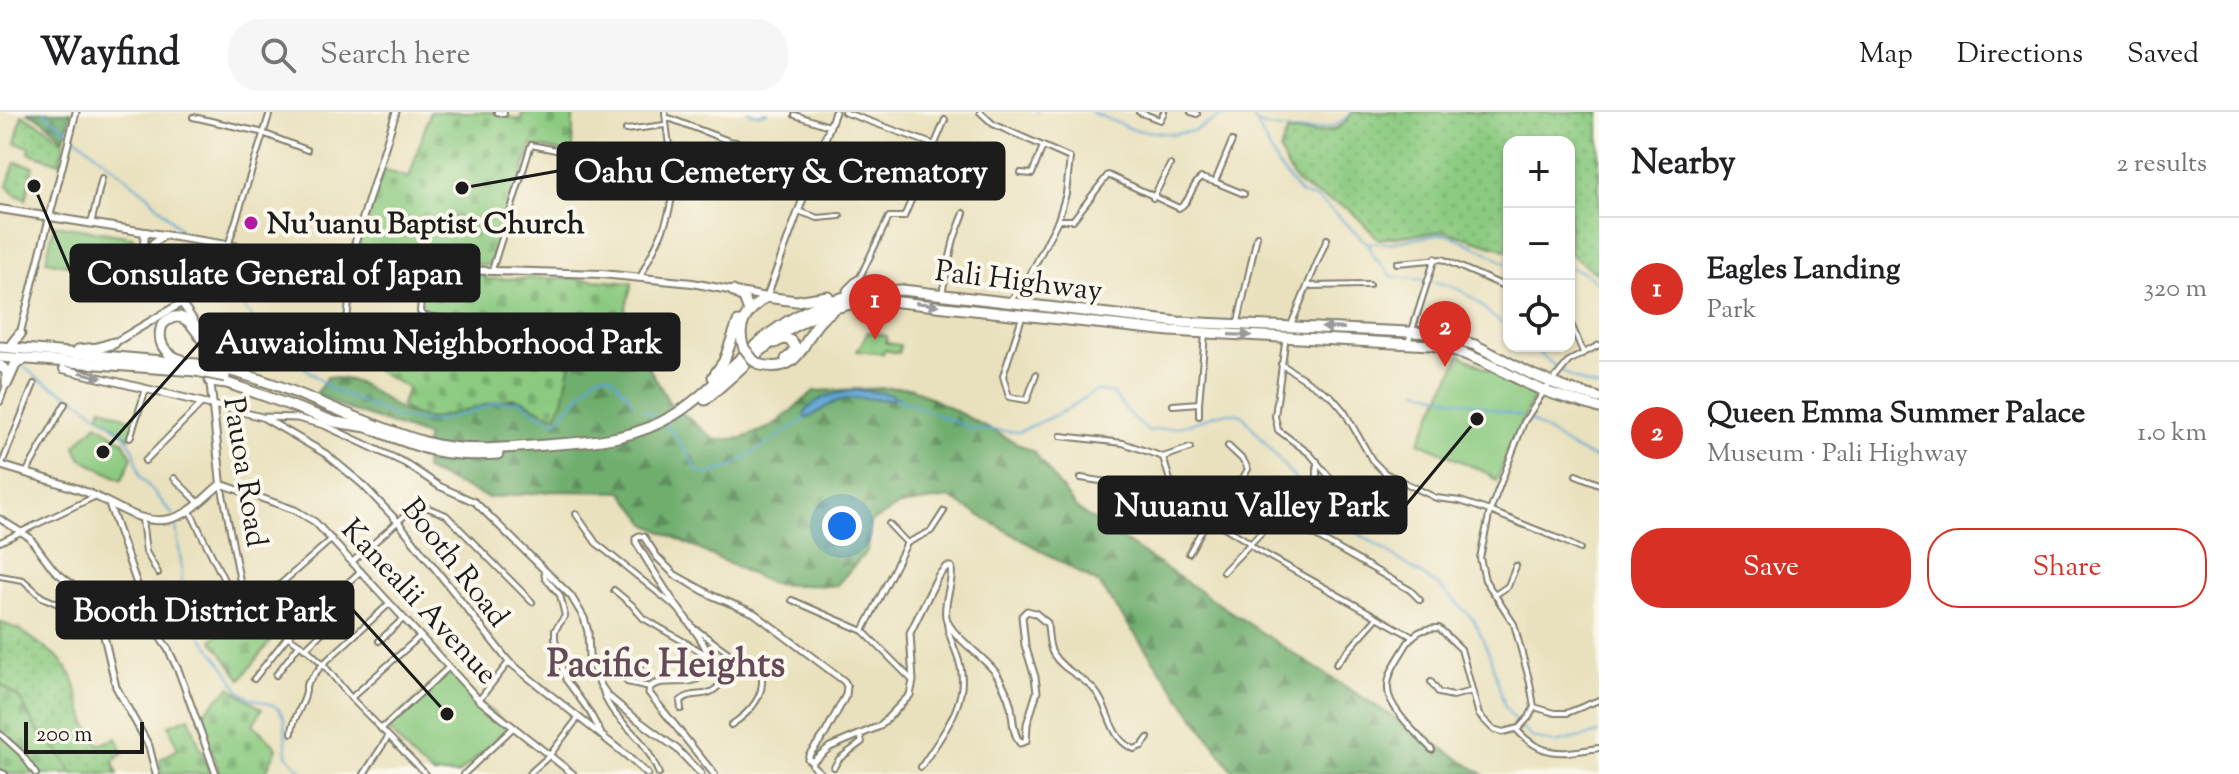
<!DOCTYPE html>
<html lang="en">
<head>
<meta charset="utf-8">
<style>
	:root { --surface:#fff; --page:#f6f6f6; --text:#202124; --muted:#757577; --line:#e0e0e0; --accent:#d93025 }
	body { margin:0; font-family:"Sorts Mill Goudy",serif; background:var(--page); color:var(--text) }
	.controls { position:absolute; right:24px; top:24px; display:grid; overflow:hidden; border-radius:16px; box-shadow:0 2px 6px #0004 }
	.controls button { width:72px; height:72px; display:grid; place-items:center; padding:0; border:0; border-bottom:2px solid var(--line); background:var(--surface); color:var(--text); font:40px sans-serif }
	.scale { position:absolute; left:24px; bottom:20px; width:120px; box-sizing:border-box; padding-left:8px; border:4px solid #1c1c1c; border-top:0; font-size:22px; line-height:28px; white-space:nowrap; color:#1c1c1c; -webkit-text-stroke:6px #fbf7ec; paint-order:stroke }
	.you { position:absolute; left:842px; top:414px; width:28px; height:28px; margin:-20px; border:6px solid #fff; border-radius:50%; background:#1a73e8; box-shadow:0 0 0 12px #1a73e833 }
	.badge { display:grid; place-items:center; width:52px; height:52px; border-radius:50%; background:var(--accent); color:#fff; font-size:26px; font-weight:700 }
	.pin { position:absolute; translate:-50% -66px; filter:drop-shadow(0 2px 4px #0008) }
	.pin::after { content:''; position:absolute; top:42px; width:28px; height:24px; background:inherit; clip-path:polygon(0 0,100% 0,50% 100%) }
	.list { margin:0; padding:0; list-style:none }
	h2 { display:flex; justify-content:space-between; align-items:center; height:104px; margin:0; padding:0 32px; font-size:34px }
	h2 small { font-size:26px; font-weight:400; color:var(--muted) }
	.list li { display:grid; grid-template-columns:52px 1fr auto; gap:24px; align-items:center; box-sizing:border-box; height:144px; padding:0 32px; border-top:2px solid var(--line) }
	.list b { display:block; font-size:30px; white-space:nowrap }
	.list p { margin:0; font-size:26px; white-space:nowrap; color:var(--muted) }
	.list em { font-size:26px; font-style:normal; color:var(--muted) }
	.actions { display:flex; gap:16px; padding:24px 32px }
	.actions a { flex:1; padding:18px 0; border:2px solid var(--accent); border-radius:32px; text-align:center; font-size:28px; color:var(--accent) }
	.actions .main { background:var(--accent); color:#fff }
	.icon { flex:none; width:44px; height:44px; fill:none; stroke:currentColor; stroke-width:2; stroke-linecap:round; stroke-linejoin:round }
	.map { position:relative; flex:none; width:1599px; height:662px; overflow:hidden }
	header { display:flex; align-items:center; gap:48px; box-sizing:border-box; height:112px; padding:0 40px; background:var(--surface); border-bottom:2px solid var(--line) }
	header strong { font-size:38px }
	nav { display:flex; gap:44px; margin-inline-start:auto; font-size:28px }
	.search { width:560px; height:72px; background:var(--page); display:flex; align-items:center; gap:20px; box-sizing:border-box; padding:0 28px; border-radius:32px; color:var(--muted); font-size:30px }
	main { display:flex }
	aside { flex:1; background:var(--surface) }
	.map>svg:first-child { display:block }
	.grass { fill:url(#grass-dots); stroke:#54734e; stroke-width:2 }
	.forest { fill:url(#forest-firs); stroke:#466545; stroke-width:2 }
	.cemetery { fill:url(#cemetery-stones); stroke:#54734e; stroke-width:2 }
	.park { fill:#8bca80; stroke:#54734e; stroke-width:2 }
	.water { fill:#5da5d4; stroke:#3c6078; stroke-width:2 }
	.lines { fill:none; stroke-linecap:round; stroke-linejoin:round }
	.stream { stroke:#5da5d4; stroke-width:2 }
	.minor-casing { stroke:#827e6c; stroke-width:8 }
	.tertiary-casing { stroke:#827e6c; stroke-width:9 }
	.secondary-casing { stroke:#827e6c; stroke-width:10 }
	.trunk-casing { stroke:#827e6c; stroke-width:13 }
	.minor { stroke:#fff; stroke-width:4 }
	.tertiary { stroke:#fff; stroke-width:5 }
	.secondary { stroke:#fff; stroke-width:6 }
	.trunk { stroke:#fff; stroke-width:9 }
	.trunk-bridge-casing { stroke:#827e6c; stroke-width:13; stroke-linecap:butt }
	.trunk-bridge { stroke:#fff; stroke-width:9 }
	.oneway { fill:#999 }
	.poi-dot { fill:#b5179e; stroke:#fbf7ec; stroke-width:3 }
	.labels { text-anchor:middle; stroke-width:8; stroke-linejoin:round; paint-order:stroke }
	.poi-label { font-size:30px; font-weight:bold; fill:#1c1c1c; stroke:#fbf7ec; text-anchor:start }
	.street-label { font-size:30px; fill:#1c1c1c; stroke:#fbf7ec }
	.district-label { font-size:38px; font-weight:bold; fill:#644958; stroke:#fbf7ec }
	.leader { fill:none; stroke:#1c1c1c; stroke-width:3 }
	.callout-dot { fill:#1c1c1c; stroke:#fbf7ec; stroke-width:3 }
	.callout { fill:#1c1c1c; stroke:#1c1c1c; stroke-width:3 }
	.callout-label { font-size:32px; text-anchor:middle; font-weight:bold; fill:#fff }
</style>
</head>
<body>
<header>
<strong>Wayfind</strong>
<div class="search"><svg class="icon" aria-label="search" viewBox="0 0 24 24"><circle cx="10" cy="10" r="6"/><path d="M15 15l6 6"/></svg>Search here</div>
<nav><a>Map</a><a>Directions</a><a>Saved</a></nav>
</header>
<main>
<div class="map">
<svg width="1599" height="662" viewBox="0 0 1599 662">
	<defs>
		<pattern id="grass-dots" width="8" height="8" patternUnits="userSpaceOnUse" patternTransform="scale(2)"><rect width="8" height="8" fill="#8bca80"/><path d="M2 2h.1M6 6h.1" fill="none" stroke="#77ad6e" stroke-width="1.8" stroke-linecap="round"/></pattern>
		<pattern id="forest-firs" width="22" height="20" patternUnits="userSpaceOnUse" patternTransform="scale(2)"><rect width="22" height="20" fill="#70ae6e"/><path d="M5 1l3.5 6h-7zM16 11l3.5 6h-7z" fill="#5b8d5a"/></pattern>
		<pattern id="cemetery-stones" width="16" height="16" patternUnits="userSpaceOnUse" patternTransform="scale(2)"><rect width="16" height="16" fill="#8bca80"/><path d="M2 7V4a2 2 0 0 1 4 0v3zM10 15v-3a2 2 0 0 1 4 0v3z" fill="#77ad6e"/></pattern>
	</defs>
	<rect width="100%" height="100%" fill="#fbf7ec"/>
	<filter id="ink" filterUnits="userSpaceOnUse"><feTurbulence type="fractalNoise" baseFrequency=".0125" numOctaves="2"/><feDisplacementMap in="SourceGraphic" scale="16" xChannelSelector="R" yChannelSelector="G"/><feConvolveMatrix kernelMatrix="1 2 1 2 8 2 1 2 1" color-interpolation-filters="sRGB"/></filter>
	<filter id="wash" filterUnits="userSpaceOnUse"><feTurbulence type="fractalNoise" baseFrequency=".006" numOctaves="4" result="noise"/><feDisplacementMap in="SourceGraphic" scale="32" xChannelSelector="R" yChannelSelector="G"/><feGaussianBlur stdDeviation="1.8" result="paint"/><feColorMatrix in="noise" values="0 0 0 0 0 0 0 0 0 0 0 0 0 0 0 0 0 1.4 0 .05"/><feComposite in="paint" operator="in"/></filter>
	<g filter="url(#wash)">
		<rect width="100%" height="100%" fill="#e9e1bd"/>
		<g class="grass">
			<path d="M1352,0H1599V163L1569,141V30H1509V139L1444,119L1379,127C1369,118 1361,108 1351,99C1345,94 1335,91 1328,88C1299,76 1291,69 1280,39L1287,20C1310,20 1341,26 1352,0Z"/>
			<path d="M22,3L45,15L65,30L60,51L29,41L30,35L15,31Z"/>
			<path d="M15,50L33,54L26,87L14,82L7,74Z"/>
			<path d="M0,510L20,518L58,545L72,564L87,612L99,633L117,626L123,641L113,650L118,662H73L47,626L35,615L20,587L0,571Z"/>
		</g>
		<g class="forest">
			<path d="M27,0H72L64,26L43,8Z"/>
			<path d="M579,238L647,252L669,290L715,328L743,326L773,314L814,279L910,275L1034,340L1077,397L1288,538L1483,662H1235L1099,472L949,386L900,393L870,411L867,439L836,474L771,472L648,413L622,380L554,379L488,386L425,358L426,324L345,296L316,282L327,265C335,266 345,266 353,269C380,278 397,305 429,305L489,289L534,287L557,277Z"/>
		</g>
		<g class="cemetery">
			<path d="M430,0H492L520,8L523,0H573V42L531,33L515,86L489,153L364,149L356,141L384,58L409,66Z"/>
			<path d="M782,25L816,37L811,53L775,41L774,36Z"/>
			<path d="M423,157L484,163L486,167L567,166L632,171L614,241L574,234L563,288L556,304C540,302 529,287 512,286L430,307L413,302L401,294L408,276L377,259L376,242L383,233C394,238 405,244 417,237Z"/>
			<path d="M248,495L260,508L277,521L241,567L212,528Z"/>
			<path d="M0,571L20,587L35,615L57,637L73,662H0Z"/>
			<path d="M230,575L262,597L253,612L277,636L265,662H220L199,605Z"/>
			<path d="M189,605L210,662H161L160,647L178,637L169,613Z"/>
		</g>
		<g class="park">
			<path d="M54,113L133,125L144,140L128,165L46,149Z"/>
			<path d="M868,220L887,224L886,231L900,233L899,241L884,238L883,242L857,239Z"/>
			<path d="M1460,243L1535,281L1496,369L1489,362L1419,330Z"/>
			<path d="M102,295L136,310L130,326L99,303Z"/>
			<path d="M97,312L123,329L132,345L122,368L81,347L75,334Z"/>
			<path d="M448,558L475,586L508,613L509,616L458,662H433L417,650L386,615Z"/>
		</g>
		<path class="water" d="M859,278L889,282L898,286C881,290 863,284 846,287C830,289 819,302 805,307V300C819,283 838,280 859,278Z"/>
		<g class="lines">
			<g class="stream">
				<path d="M44,0L148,83L186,124"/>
				<path d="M748,0L758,2L768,0"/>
				<path d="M1037,0H1038"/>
				<path d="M1091,0L1134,18L1174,22L1194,19L1225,2L1253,4L1278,54L1301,82L1317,87L1328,95L1367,131H1389L1441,122L1452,124L1483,138L1509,153"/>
				<path d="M1259,12C1282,20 1337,24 1351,0"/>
				<path d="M193,131L269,227L331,277L396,305L430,310L468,301L498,290L520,289L541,303L556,309C572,294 583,277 599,262L611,264L633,289"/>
				<path d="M1369,133L1374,145L1393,165C1419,167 1445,168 1468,183C1484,193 1491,208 1509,214"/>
				<path d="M1569,155L1583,160L1599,171"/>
				<path d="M1532,234C1550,252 1574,270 1599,276"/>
				<path d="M24,255L40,268L78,288L124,322L134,338L140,364L173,403"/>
				<path d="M1418,278L1520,304"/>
				<path d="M895,286L973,317L1019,320L1066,298L1095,279L1112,281L1134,308L1149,319C1161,317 1175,316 1187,313C1206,307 1223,296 1242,303L1327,405L1363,424L1439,474L1474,508L1489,541L1505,595L1518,613L1533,626L1555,631L1599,621"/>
				<path d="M644,298L659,307"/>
				<path d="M1530,308L1572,336L1599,348"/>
				<path d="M664,311L675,323L698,359L707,362L731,355L805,307"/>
				<path d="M175,409L182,457L180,497L224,554L239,578L250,586L273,593L279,597L284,606L287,643L304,662"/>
			</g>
		</g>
	</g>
	<g filter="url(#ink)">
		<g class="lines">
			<g class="minor-casing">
				<g id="minor">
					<path d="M497,0L504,2V0"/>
					<path d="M844,0L935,33"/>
					<path d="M980,0L993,12L1070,46L1066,82L1058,108"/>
					<path d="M1139,0L1160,8L1164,0"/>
					<path d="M1191,0L1197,2"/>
					<path d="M795,3L829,14"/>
					<path d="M193,5L260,20L307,38"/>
					<path d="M666,5L729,29L736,30L773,44L814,56"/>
					<path d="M626,18L665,13"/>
					<path d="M1021,61L1032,62L1043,34"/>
					<path d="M1215,70L1232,29"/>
					<path d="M1153,86L1170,53"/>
					<path d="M798,99L818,106L840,104"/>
					<path d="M91,112L102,66"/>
					<path d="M228,134L270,0"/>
					<path d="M1397,151L1442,147L1504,174"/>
					<path d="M423,157L420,200L425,204"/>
					<path d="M492,158L531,33L566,40L596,50"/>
					<path d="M640,166C650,143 665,120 670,95C677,67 667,29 665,0"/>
					<path d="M859,167L889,105H904L945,8"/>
					<path d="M1308,174L1369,173"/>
					<path d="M942,181L954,127L964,101"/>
					<path d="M1011,188L1030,163L1058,108H1073L1108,63L1179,96C1191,90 1190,74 1201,66L1215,70L1244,82"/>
					<path d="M1024,193L1029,166"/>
					<path d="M425,204L442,206L450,211L445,250L421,247Z"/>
					<path d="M1022,205L1003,264L1009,285L1027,288L1036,263"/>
					<path d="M1238,210L1257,124"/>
					<path d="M1291,213L1327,127"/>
					<path d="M1572,214L1583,240"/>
					<path d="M1286,224L1275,304L1278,318L1310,342L1353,393"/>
					<path d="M205,227L245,246"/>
					<path d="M1408,231L1435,146"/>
					<path d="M1281,252L1332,285L1344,299L1372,348L1385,361L1436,386L1460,389L1490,399L1562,428L1580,437"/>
					<path d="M328,253C350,232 349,182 352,153"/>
					<path d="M0,290L6,273"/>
					<path d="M1199,291V304"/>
					<path d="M1173,293L1199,291L1205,222"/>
					<path d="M1061,324L1123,331L1163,345L1172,375V383"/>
					<path d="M130,326L146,277"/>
					<path d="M1163,345L1190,336"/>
					<path d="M145,349L202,291"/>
					<path d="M1,354L34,272"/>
					<path d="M26,361L65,292"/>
					<path d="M1576,363L1599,372"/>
					<path d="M174,366L199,391"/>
					<path d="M1081,366L1152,377L1172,383L1247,429L1254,436L1411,524"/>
					<path d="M221,372L240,469L253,496L269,512L308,538L323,552L351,586L426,662"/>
					<path d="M190,399L224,468"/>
					<path d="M576,402L596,431L677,496"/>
					<path d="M1279,403L1410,478L1420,488"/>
					<path d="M142,407L146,440L158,461"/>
					<path d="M889,412L907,431"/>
					<path d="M1218,412L1248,357L1244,349L1228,334"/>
					<path d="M0,430L96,384"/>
					<path d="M1189,441L1209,406"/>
					<path d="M352,450L418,392L446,403L532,490"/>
					<path d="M544,459L545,466L560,483L565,504L555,518V526L559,548L566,568L589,599L601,621"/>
					<path d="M1223,460L1285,396L1313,372L1317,365V349"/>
					<path d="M0,464L23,468L42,485L84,503L102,522"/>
					<path d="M614,478L632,493L643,506L707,543"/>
					<path d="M1495,483L1508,474L1516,454"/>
					<path d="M792,488L863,519L911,567"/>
					<path d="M96,492L109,495L150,512"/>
					<path d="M253,496L332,427"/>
					<path d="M1047,511C1049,521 1048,533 1053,542C1063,559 1085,565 1096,580C1111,599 1109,627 1134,637L1142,634L1148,626"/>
					<path d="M697,518L762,565C764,587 748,602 731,613"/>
					<path d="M863,519L907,431L931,419L944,399"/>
					<path d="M379,529L403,507"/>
					<path d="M305,537L335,508"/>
					<path d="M644,551L630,556L624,563L627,570L650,575"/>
					<path d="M1336,552L1377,506"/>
					<path d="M276,563L299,533"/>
					<path d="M254,567L288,524L361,459"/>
					<path d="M1431,570L1439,581L1453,584L1472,579"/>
					<path d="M603,579C609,602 629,614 643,632C649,641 655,652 659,662"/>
					<path d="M351,586L419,525"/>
					<path d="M479,588L509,550"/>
					<path d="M1534,595L1555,601H1567L1599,588"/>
					<path d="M681,597L680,589C697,575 707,593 726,565L719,558L707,556"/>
					<path d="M381,617L448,556"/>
					<path d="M1517,618C1543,647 1563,641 1599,636"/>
					<path d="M292,621C292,603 308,590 306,573L323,552L389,492"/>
					<path d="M0,622L21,641L36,662"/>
					<path d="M1432,638C1419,624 1388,596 1388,577C1387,562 1397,549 1404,537C1413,521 1421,516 1439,516L1461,537L1479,603L1493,617L1503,620L1519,616L1529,605L1534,595L1530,571L1514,512L1485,468L1480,446L1490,399L1524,310L1545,278L1569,249L1599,233"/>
					<path d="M812,650V653L822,662"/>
					<path d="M834,655L839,647L862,630L860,623"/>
					<path d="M921,655C940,626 970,590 960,553C957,539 949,527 947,512"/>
					<path d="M0,660L5,662"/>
					<path d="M364,662L388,625"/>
					<path d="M464,662L514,615"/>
					<path d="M529,662L549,644L578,606"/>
				</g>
			</g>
			<g class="tertiary-casing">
				<g id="tertiary">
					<path d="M352,153L351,144L396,0"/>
					<path d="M767,184L835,0"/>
					<path d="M20,222L76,0"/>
					<path d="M213,293L262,305L297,306L324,313L405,351L439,374L475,390L571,484L584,506L588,520L589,544L601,574L608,584L627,600L677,637L701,662"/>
					<path d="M264,306L326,342L362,372L399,411L509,550L626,643L647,662"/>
					<path d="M221,372L295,398L315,410L479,588L573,662"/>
					<path d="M109,392L151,512L168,537L179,560L216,662"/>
					<path d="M0,407L29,425L54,458L96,492L102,505L104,524L116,575L149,634L156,662"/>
					<path d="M714,662L649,581L650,575C664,564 689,576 703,563C709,557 710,548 707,540C701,523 686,508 676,493C662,473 649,452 636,430V426L639,424L644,425L657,445L675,463L713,484L754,501L844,569L847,574L846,583L825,622L809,643L808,647L812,650L830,635L880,614L910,583L913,569L910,521L938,464L946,455H951C954,471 943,488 946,505C949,523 984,544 996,561C1003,572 1008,582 1011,595C1013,607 1013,622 1020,631L1026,629L1027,612L1037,580L1035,565L1025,533L1022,504L1027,499L1035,501L1047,511"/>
				</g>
			</g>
			<g class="secondary-casing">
				<g id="secondary">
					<path d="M0,97L352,153L423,157L602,162L692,171L766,185"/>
					<path d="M145,120L144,132L147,140L198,215"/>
					<path d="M152,144L153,131L162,125"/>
					<path d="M114,231L183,190"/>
					<path d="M63,257L213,293"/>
					<path d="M0,353C28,362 56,369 83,379C112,389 138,414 170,407C192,402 204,385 221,372L210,267"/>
				</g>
			</g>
			<g class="trunk-casing">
				<g id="trunk">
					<path d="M733,179L744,186L749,200"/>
					<path d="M848,179L858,169L859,175L865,179"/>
					<path d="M775,231L783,227L790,228L795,234L793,241L786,247"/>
					<path d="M12,232L20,222"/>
					<path d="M0,235L196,252"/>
					<path d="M744,236C735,213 748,198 766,185L796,189L828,184"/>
					<path d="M78,238L98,236L114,231"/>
					<path d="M0,245L196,259"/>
					<path d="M181,248C165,242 156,231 162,213C185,189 199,224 210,241"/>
					<path d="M761,253C807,264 801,217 831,200"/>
					<path d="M0,254L7,259V268"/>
					<path d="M219,256C290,272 355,310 425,330C468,342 514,335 558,332C601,329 636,326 674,303C700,287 721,264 743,244C793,198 834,180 902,178L1178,210L1432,221L1475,233L1533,263L1568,277L1599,286"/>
					<path d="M713,265L724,249L738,210"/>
					<path d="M210,269L227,271L262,283L335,310L367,315"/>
					<path d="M7,271L15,253L24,247"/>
					<path d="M705,288C763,239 799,193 880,188L1170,219L1431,233C1467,239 1496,256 1528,272C1550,283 1576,288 1599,296"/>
					<path d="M362,313C415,334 439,346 498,342"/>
				</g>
			</g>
			<use href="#minor" class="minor"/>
			<use href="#tertiary" class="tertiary"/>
			<use href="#secondary" class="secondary"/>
			<use href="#trunk" class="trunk"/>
			<g class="trunk-bridge-casing">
				<g id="trunk-bridge">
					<path d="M744,236L754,249L761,253"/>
					<path d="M196,252L219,256"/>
					<path d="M196,259L225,265"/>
				</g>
			</g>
			<use href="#trunk-bridge" class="trunk-bridge"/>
		</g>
		<defs><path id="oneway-solid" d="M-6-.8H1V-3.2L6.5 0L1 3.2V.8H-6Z" transform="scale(2)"/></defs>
		<g class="oneway">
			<use href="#oneway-solid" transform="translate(927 192) rotate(7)"/>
			<use href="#oneway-solid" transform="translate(1333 216) rotate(-178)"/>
			<use href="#oneway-solid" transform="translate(1240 223) rotate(2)"/>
			<use href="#oneway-solid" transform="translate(91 263) rotate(13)"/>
		</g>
	</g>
	<circle class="poi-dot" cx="251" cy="111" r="8"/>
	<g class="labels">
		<g class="poi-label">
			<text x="267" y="121">Nu'uanu Baptist Church</text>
		</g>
		<g class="street-label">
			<text transform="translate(1019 168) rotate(7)" y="10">Pali Highway</text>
			<text transform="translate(246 360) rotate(81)" y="10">Pauoa Road</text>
			<text transform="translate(456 450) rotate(52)" y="10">Booth Road</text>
			<text transform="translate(420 489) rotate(47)" y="10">Kanealii Avenue</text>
		</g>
		<g class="district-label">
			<text x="666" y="564">Pacific Heights</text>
		</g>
	</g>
	<path class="leader" d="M462 76L558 59M34 74L71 161M103 340L200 230M1477 307L1406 393M447 602L353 498"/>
	<g class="callout-dot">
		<circle cx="462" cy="76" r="8"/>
		<circle cx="34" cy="74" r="8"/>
		<circle cx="103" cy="340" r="8"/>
		<circle cx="1477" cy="307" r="8"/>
		<circle cx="447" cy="602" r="8"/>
	</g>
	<g class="callout">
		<rect x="558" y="31" width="446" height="56" rx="8"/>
		<rect x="71" y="133" width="408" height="56" rx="8"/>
		<rect x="200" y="202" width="479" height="56" rx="8"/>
		<rect x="1099" y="365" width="307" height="56" rx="8"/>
		<rect x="57" y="470" width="296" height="56" rx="8"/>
	</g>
	<g class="callout-label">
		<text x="781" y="70">Oahu Cemetery &amp; Crematory</text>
		<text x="275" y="172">Consulate General of Japan</text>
		<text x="439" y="241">Auwaiolimu Neighborhood Park</text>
		<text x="1252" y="404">Nuuanu Valley Park</text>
		<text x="205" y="509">Booth District Park</text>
	</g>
</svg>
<div class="controls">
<button>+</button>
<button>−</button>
<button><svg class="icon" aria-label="locate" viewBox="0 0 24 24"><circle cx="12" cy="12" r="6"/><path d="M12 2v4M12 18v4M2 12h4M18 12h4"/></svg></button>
</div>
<div class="scale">200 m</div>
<div class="you"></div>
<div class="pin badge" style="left:875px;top:228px">1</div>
<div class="pin badge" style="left:1445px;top:255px">2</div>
</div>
<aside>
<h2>Nearby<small>2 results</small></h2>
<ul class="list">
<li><span class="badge">1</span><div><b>Eagles Landing</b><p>Park</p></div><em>320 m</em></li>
<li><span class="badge">2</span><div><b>Queen Emma Summer Palace</b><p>Museum · Pali Highway</p></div><em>1.0 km</em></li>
</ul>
<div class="actions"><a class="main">Save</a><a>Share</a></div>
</aside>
</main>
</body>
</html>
